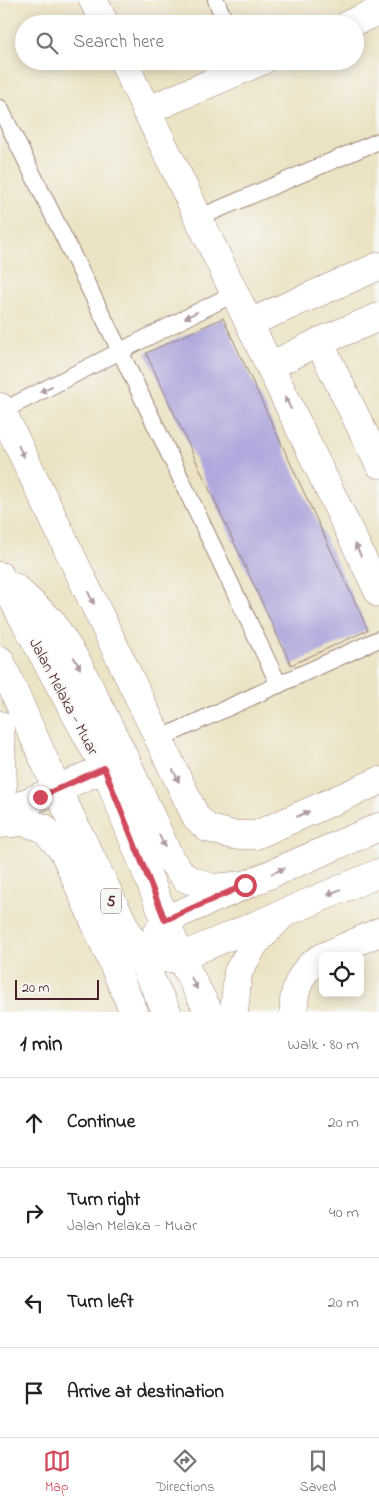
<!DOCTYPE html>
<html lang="en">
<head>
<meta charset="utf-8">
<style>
	:root { --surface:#fff; --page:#f2f2f2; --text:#202124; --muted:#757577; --line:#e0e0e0; --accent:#d1495b }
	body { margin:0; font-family:"Indie Flower",sans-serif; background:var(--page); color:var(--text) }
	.controls { position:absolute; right:15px; bottom:15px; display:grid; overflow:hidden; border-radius:8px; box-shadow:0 2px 12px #0003 }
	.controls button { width:45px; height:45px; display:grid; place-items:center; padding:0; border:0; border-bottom:1px solid var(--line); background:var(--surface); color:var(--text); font:25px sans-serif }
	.scale { position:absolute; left:15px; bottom:12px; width:84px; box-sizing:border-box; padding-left:5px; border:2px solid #4a1f2b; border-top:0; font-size:14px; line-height:18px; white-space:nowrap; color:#4a1f2b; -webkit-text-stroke:4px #f6f6f2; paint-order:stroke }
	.stop { position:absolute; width:15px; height:15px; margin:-11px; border:4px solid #d1495b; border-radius:50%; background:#fff }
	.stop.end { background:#d1495b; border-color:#fff; box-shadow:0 1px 5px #0008 }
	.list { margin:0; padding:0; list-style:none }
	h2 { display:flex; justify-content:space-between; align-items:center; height:65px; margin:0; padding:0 20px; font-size:21px }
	h2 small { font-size:16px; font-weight:400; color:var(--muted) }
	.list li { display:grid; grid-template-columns:32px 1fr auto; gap:15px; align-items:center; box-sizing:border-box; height:90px; padding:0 20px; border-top:1px solid var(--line) }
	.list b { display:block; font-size:19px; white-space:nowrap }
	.list p { margin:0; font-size:16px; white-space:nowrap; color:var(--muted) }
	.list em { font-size:16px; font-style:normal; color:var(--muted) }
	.icon { flex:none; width:28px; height:28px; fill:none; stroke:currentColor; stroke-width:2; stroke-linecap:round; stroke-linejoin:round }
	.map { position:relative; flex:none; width:379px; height:1012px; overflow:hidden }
	.search { position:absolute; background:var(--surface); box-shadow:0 2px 12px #0003; left:15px; right:15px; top:15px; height:55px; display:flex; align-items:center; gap:12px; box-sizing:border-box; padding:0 18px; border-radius:28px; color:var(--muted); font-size:19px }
	.sheet { height:425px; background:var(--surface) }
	nav { display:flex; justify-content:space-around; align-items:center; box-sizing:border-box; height:70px; border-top:1px solid var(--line); background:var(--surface); font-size:14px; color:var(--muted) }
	nav a { display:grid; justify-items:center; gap:2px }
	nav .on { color:var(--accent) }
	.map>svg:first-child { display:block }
	.building { fill:#b0a9dd }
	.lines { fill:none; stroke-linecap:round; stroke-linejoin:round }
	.service-casing { stroke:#9b8178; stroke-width:18 }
	.minor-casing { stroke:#9b8178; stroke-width:29 }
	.tertiary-casing { stroke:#9b8178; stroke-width:29 }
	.primary-casing { stroke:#9b8178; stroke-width:29 }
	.service { stroke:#fff; stroke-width:16 }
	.minor { stroke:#fff; stroke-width:28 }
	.tertiary { stroke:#fff; stroke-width:28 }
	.primary { stroke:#fff; stroke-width:28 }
	.oneway { fill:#ae9aa0 }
	.route { stroke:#d1495b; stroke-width:6 }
	.labels { text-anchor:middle; stroke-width:4; stroke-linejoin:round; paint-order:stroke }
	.shield { fill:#f6f6f2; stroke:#7e6067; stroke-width:1 }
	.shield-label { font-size:15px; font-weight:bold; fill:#4a1f2b }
	.street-label { font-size:16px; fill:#4a1f2b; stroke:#f6f6f2 }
</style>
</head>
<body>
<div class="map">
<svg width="379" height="1012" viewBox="0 0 379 1012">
	<rect width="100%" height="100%" fill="#f6f6f2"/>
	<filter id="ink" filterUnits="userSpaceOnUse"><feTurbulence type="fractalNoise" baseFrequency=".02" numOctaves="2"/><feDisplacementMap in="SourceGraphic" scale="10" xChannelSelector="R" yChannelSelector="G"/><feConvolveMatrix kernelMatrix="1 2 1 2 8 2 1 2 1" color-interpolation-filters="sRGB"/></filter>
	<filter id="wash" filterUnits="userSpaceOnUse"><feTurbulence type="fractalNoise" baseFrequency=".0096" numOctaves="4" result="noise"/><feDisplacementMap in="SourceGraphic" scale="20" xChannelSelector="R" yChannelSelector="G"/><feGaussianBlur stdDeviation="1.12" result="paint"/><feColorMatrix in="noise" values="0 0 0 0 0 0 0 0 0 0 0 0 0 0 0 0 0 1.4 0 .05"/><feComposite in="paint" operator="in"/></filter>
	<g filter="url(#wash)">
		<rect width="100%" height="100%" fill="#ece3c4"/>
		<g id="blocks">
			<path class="building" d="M223,318L368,630L291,665L146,353Z"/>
		</g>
	</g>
	<g filter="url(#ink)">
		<use href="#blocks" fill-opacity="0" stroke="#9b8178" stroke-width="1"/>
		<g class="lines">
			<g class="service-casing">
				<g id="service">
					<path d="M216,0L226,24"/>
					<path d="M0,108L120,351L279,685"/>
					<path d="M198,218L379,141"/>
					<path d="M2,411L235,293"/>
					<path d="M159,739L379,639"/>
				</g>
			</g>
			<g class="minor-casing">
				<g id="minor">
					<path d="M93,0L105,24"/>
					<path d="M349,24L379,11"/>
					<path d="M123,61L379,593"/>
					<path d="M146,111L262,61"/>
					<path d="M249,323L379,266"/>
					<path d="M319,342L379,464"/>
					<path d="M270,366L319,342L379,317"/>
					<path d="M0,407L196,817L207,828L233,835H256L379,781"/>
					<path d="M0,821L21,805L105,768"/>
					<path d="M325,956L379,932"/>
					<path d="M294,1012C292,990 303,966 323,957"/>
				</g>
			</g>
			<g class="tertiary-casing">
				<g id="tertiary">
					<path d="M157,959L180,957L379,873"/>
					<path d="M141,961L165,920L379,827"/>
				</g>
			</g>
			<g class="primary-casing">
				<g id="primary">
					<path d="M0,576L105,768L180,957L209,1012"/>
					<path d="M14,587L51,621L77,662L126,761L170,859L185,878L212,888L245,885"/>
					<path d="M0,660L57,789L167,1012"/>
					<path d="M0,725L3,784L0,798"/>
					<path d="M0,824L24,822L44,828L64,852L134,1012"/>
					<path d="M234,1012L238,972L255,943L283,914"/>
				</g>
			</g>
			<use href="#service" class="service"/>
			<use href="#minor" class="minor"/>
			<use href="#tertiary" class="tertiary"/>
			<use href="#primary" class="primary"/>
		</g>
		<defs><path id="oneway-solid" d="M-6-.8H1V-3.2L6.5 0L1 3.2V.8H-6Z" transform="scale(1.25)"/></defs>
		<g class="oneway">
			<use href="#oneway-solid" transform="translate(191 315) rotate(153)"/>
			<use href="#oneway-solid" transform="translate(46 389) rotate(153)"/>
			<use href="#oneway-solid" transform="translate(288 403) rotate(-116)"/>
			<use href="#oneway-solid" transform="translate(21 451) rotate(64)"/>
			<use href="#oneway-solid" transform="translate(358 550) rotate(-116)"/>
			<use href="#oneway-solid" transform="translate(91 598) rotate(64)"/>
			<use href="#oneway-solid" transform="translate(77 663) rotate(61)"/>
			<use href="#oneway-solid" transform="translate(176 776) rotate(64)"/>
			<use href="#oneway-solid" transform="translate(303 814) rotate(-23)"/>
			<use href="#oneway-solid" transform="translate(162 841) rotate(66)"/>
			<use href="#oneway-solid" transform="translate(278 871) rotate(-23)"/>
			<use href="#oneway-solid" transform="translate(334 892) rotate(157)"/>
			<use href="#oneway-solid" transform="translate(194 983) rotate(63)"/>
		</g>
	</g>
	<g class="lines" filter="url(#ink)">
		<path class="route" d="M40,797L104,768L165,920L245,885"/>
	</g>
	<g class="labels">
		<rect class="shield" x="101" y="888.5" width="20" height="25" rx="4"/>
		<g class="shield-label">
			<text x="111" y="906">5</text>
		</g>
		<g class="street-label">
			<text transform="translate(65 696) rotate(62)" y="6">Jalan Melaka - Muar</text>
		</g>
	</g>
</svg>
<div class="controls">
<button><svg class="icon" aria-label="locate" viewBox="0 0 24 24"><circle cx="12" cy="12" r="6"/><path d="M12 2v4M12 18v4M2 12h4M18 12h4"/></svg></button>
</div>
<div class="scale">20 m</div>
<div class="stop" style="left:245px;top:885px"></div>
<div class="stop end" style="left:40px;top:797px"></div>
<div class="search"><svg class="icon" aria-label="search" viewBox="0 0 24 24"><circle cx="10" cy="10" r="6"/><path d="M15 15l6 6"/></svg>Search here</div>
</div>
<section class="sheet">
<h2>1 min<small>Walk · 80 m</small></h2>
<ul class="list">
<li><svg class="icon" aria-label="ahead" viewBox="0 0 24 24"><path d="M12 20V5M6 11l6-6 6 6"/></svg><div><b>Continue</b></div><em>20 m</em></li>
<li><svg class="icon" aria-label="right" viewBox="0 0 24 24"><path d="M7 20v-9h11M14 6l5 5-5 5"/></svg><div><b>Turn right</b><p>Jalan Melaka - Muar</p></div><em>40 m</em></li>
<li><svg class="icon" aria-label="left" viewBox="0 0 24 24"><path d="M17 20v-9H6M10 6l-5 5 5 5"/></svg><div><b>Turn left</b></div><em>20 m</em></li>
<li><svg class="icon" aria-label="arrive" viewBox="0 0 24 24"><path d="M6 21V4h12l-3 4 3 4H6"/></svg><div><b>Arrive at destination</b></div></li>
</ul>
</section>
<nav>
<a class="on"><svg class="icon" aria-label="map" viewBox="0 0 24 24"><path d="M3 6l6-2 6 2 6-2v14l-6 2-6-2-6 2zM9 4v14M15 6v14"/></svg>Map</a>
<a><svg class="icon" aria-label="directions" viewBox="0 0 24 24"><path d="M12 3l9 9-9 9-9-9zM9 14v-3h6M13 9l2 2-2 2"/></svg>Directions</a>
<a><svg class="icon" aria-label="saved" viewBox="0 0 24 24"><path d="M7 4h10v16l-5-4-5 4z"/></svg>Saved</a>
</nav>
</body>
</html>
